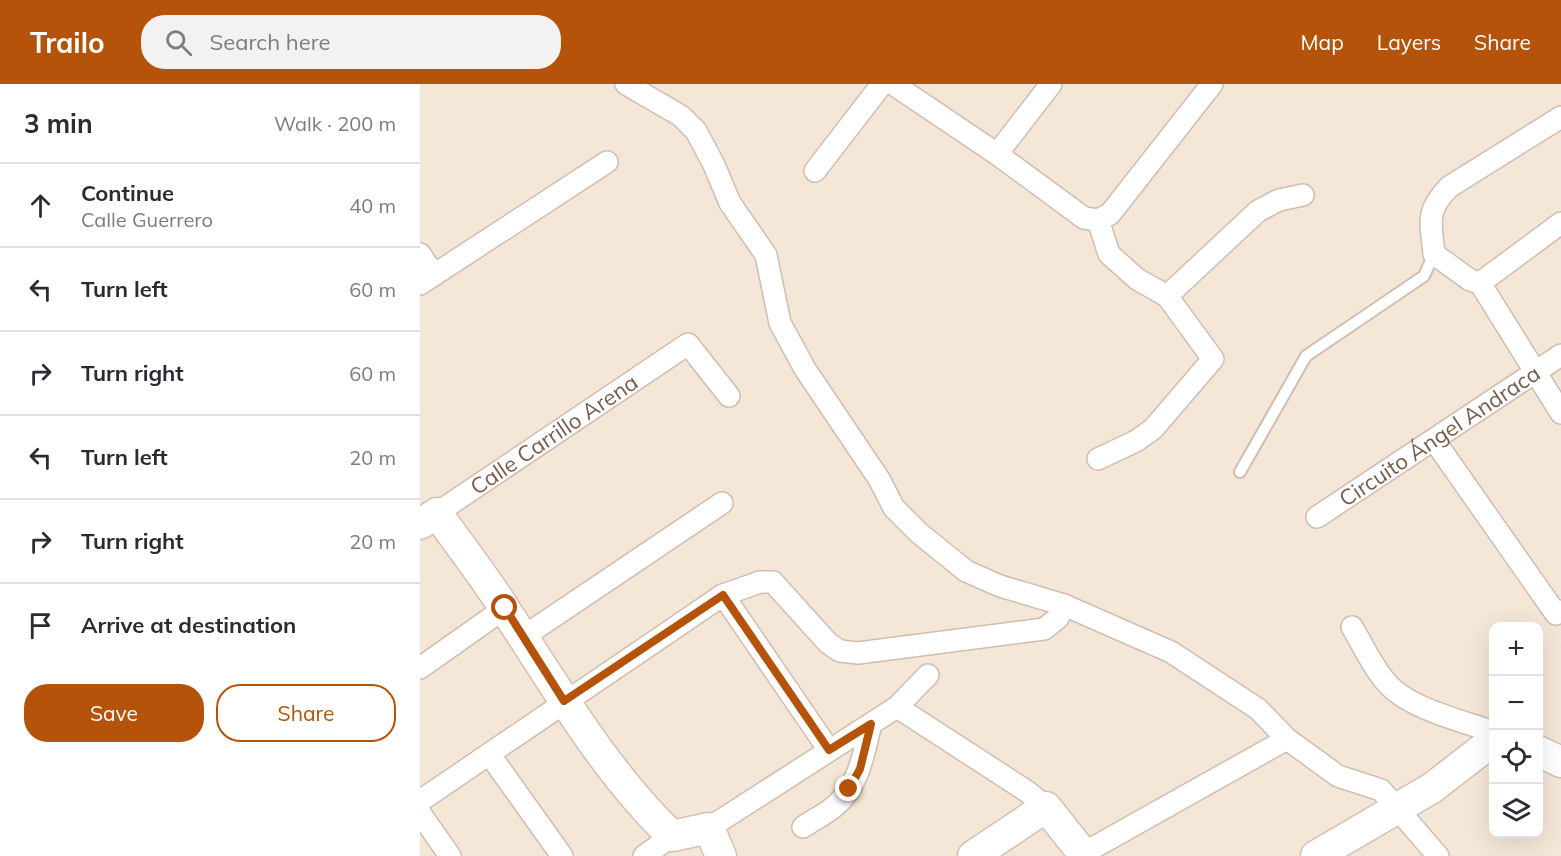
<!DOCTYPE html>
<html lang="en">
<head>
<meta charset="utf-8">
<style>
	:root { --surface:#fff; --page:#f2f2f3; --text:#2b2b33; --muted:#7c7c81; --line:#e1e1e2; --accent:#b45309 }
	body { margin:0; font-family:Mulish,sans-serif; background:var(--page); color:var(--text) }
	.controls { position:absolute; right:18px; bottom:18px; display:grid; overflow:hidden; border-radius:12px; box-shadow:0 6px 24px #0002 }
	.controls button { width:54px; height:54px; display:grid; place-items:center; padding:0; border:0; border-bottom:2px solid var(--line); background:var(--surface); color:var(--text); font:30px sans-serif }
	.stop { position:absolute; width:18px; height:18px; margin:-14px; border:4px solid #b45309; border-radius:50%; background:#fff }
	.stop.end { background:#b45309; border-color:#fff; box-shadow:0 2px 6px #0008 }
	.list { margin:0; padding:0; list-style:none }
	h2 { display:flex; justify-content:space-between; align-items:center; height:78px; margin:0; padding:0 24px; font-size:26px }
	h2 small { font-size:20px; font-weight:400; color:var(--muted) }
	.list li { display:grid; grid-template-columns:39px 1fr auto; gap:18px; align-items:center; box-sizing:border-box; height:84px; padding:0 24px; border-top:2px solid var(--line) }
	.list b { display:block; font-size:22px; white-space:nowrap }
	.list p { margin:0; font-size:20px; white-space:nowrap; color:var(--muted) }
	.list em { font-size:20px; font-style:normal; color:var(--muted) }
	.actions { display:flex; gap:12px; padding:18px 24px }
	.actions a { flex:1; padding:14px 0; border:2px solid var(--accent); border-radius:24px; text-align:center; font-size:21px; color:var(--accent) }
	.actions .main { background:var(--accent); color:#fff }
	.icon { flex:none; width:33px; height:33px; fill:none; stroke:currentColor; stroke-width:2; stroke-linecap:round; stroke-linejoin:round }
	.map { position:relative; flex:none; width:1141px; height:772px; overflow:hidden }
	header { display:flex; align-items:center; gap:36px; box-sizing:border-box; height:84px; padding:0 30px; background:var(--accent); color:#fff }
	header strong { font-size:28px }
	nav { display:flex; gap:33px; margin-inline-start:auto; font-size:21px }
	.search { width:420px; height:54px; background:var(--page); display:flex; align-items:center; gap:15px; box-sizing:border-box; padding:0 21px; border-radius:24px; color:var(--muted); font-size:22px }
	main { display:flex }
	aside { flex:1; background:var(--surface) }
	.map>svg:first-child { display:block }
	.residential { fill:#f5e7d8; fill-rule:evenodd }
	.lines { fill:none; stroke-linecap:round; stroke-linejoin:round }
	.lane-casing { stroke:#d0bdaf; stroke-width:14 }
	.street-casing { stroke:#d0bdaf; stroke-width:24 }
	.secondary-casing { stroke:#d5bfaf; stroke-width:33 }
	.lane { stroke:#fff; stroke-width:10 }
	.street { stroke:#fff; stroke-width:21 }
	.secondary { stroke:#fff; stroke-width:30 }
	.route { stroke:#b45309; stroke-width:8 }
	.labels { text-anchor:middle; stroke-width:6; stroke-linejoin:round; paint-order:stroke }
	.street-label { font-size:22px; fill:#795b4c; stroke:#fff9f1 }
</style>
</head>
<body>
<header>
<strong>Trailo</strong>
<div class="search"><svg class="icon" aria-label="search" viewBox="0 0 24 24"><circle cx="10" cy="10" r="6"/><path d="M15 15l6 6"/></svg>Search here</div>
<nav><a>Map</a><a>Layers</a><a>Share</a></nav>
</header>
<main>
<aside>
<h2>3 min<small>Walk · 200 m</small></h2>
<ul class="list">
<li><svg class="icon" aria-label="ahead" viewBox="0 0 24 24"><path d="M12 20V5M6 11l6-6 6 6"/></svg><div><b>Continue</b><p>Calle Guerrero</p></div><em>40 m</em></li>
<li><svg class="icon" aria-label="left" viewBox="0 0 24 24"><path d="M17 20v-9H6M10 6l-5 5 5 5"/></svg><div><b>Turn left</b></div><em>60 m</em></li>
<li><svg class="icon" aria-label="right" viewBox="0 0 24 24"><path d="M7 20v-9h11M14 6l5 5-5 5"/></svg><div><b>Turn right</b></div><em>60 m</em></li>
<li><svg class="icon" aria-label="left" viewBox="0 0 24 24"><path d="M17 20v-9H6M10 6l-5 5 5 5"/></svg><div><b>Turn left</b></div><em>20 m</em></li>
<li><svg class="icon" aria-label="right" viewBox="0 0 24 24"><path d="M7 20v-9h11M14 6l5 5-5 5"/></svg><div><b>Turn right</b></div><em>20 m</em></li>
<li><svg class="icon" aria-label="arrive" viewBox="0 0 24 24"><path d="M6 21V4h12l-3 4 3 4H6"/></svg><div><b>Arrive at destination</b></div></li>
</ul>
<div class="actions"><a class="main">Save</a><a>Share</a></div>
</aside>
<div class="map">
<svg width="1141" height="772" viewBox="0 0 1141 772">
	<rect width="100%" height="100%" fill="#fdf5ea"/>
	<path class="residential" d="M0,0H1141V772H0ZM1074,542H1118V750H1074Z"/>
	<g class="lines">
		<g class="lane-casing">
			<path id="lane" d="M820,388L886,272L1004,192L1014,170"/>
		</g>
		<g class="street-casing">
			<g id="street">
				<path d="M206,0L261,32L276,47L294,81L310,119L346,171L360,239L385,285L459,395L474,424L499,449L546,487L580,502L644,521L751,568L838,625L867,655L918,692L961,706L1018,772"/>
				<path d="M473,0L577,70L664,134L678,136L690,130L792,0"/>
				<path d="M1141,33L1029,103C1005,128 1011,138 1014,170L1050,196L1060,199L1141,329"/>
				<path d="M577,70L631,0"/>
				<path d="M395,87L462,0"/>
				<path d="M0,170L14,191"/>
				<path d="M1060,199L1141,139"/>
				<path d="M0,200L187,78"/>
				<path d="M747,212L838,127L859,116L883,111"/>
				<path d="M1014,356L1136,530L1141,527"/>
				<path d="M678,375L716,357L733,345L793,275L747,212L717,195L689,170L678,136"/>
				<path id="s1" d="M17,429L268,260L309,312"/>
				<path id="s2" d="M897,433L1141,271"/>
				<path d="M303,511L409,666"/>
				<path d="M932,543C943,561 952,582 966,598C987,624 1042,637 1074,648"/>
				<path d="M103,553L302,419"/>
				<path d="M0,584L85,524"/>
				<path d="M477,623L608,708L626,723"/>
				<path d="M70,671L142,772"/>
				<path d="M0,717L303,511L340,498H353L408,559L420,567L438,569L624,545L638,534L644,521"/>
				<path d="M0,729L30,772"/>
				<path d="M383,743C393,736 406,730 415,722C439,702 444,668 451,640"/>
				<path d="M289,744L477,623L508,591"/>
				<path d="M664,769L867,655"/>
				<path d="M224,772L252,752"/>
			</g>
		</g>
		<g class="secondary-casing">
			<g id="secondary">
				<path d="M0,440L17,429C40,462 65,493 86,527C137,604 185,688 252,752L289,744L301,772"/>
				<path d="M1118,667L1141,678"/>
				<path d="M553,772L626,723L665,772"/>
				<path d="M896,772L1012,704L1074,656"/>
			</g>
		</g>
		<use href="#lane" class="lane"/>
		<use href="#street" class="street"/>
		<use href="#secondary" class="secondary"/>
	</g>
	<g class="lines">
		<path class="route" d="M85,524L144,617L303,511L409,666L451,640L440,685L429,705"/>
	</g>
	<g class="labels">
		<g class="street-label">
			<text dy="8" stroke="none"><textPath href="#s1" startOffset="141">Calle Carrillo Arena</textPath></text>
			<text dy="8" stroke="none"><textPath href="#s2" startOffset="147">Circuito Ángel Andraca</textPath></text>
		</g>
	</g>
</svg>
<div class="controls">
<button>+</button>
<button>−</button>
<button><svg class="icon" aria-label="locate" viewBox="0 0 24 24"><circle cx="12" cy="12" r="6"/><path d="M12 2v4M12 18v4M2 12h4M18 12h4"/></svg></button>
<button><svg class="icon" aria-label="layers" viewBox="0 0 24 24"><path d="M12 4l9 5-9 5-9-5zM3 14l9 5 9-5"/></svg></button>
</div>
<div class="stop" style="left:85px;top:524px"></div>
<div class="stop end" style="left:429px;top:705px"></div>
</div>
</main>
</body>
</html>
